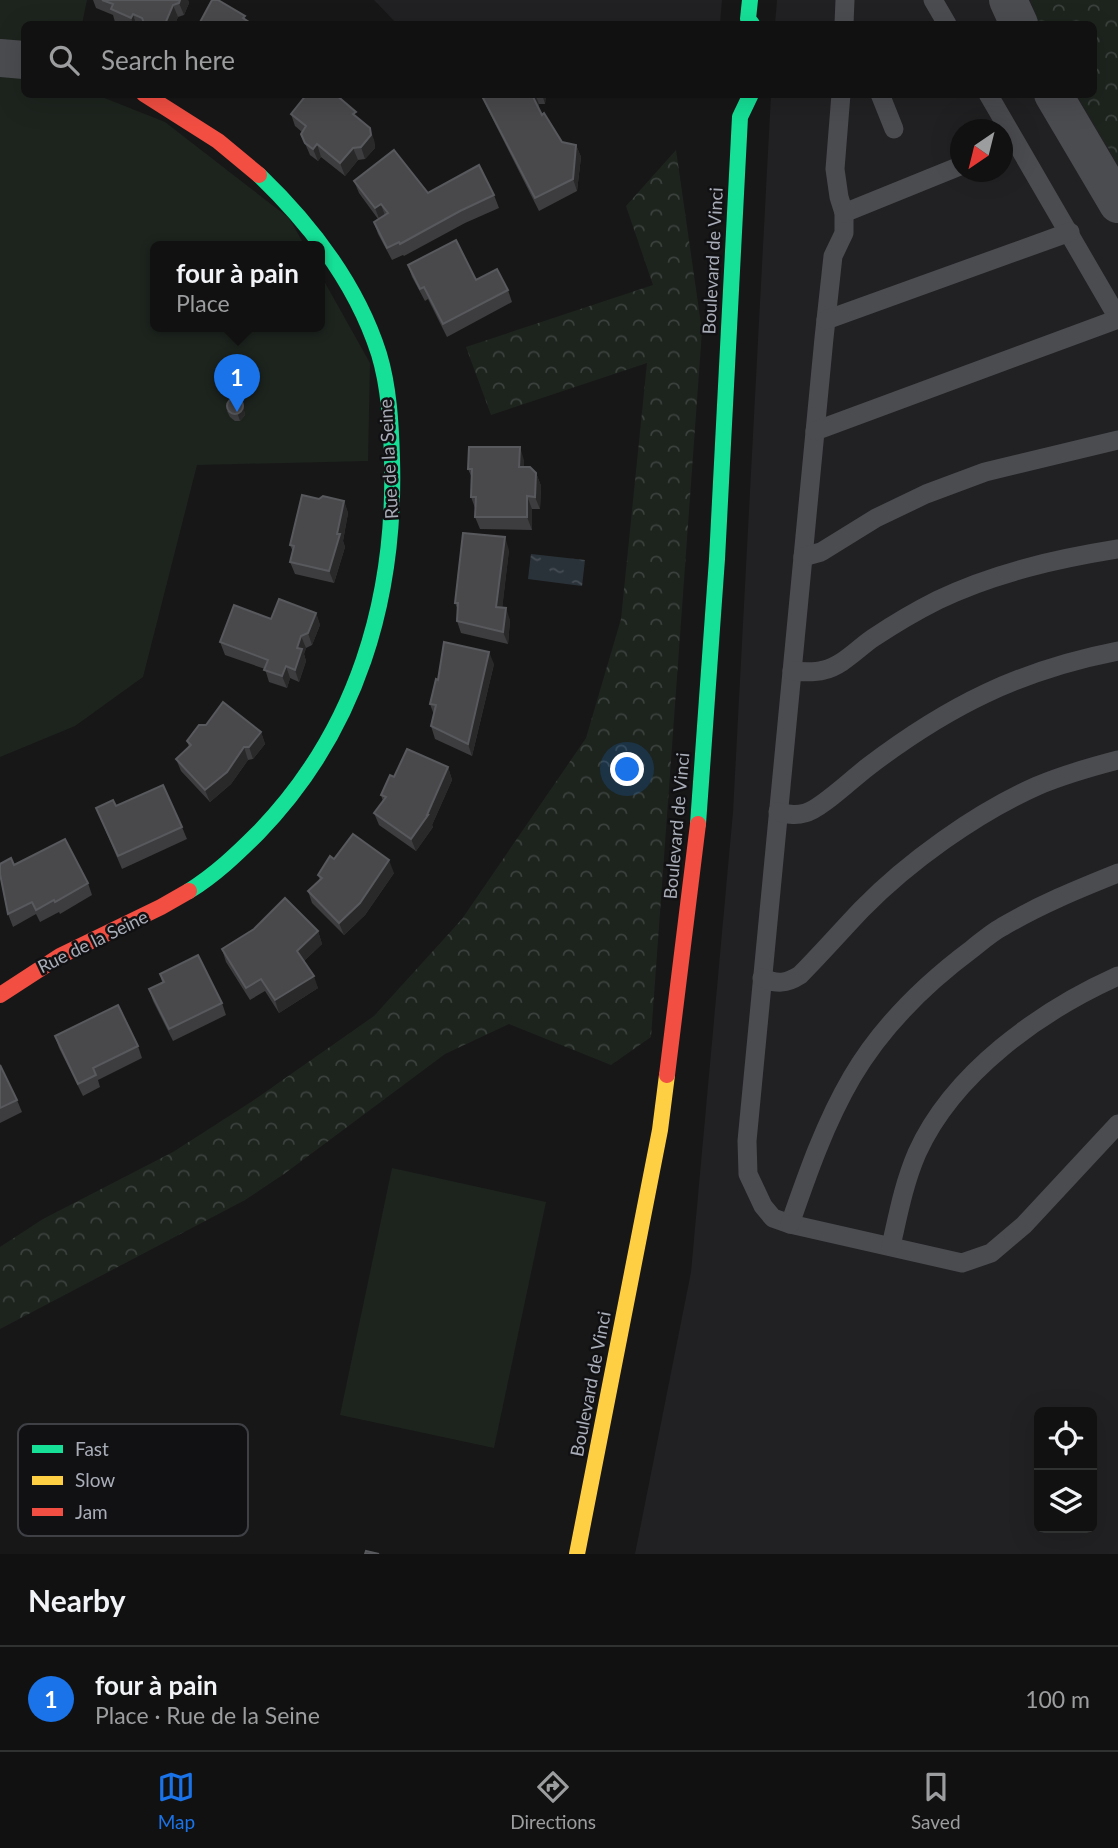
<!DOCTYPE html>
<html lang="en">
<head>
<meta charset="utf-8">
<style>
	:root { --surface:#111; --page:#1e1f1f; --text:#f1f3f6; --muted:#9c9d9f; --line:#303131; --accent:#1a73e8 }
	body { margin:0; font-family:Lato,sans-serif; background:var(--page); color:var(--text) }
	.controls { position:absolute; right:21px; bottom:21px; display:grid; overflow:hidden; border-radius:10px; box-shadow:0 7px 28px #0002 }
	.controls button { width:63px; height:63px; display:grid; place-items:center; padding:0; border:0; border-bottom:2px solid var(--line); background:var(--surface); color:var(--text); font:35px sans-serif }
	.compass { position:absolute; left:950px; top:119px; width:63px; height:63px; border-radius:50%; background:var(--surface); box-shadow:0 7px 28px #0002; rotate:215deg }
	.you { position:absolute; left:628px; top:770px; width:24px; height:24px; margin:-18px; border:5px solid #fff; border-radius:50%; background:#1a73e8; box-shadow:0 0 0 10px #1a73e833 }
	.badge { display:grid; place-items:center; width:46px; height:46px; border-radius:50%; background:var(--accent); color:#fff; font-size:23px; font-weight:700 }
	.pin { position:absolute; translate:-50% -58px; filter:drop-shadow(0 2px 4px #0008) }
	.pin::after { content:''; position:absolute; top:37px; width:24px; height:21px; background:inherit; clip-path:polygon(0 0,100% 0,50% 100%) }
	.popup { position:absolute; left:150px; top:241px; width:175px; height:91px; box-sizing:border-box; display:grid; place-content:center; border-radius:10px; background:var(--surface); filter:drop-shadow(0 2px 5px #0005); font-size:23px; white-space:nowrap; color:var(--muted) }
	.popup b { font-size:26px; color:var(--text) }
	.popup::after { content:''; position:absolute; left:50%; top:100%; margin-left:-14px; border:14px solid transparent; border-top-color:var(--surface) }
	.list { margin:0; padding:0; list-style:none }
	h2 { display:flex; justify-content:space-between; align-items:center; height:91px; margin:0; padding:0 28px; font-size:30px }
	h2 small { font-size:23px; font-weight:400; color:var(--muted) }
	.list li { display:grid; grid-template-columns:46px 1fr auto; gap:21px; align-items:center; box-sizing:border-box; height:105px; padding:0 28px; border-top:2px solid var(--line) }
	.list b { display:block; font-size:26px; white-space:nowrap }
	.list p { margin:0; font-size:23px; white-space:nowrap; color:var(--muted) }
	.list em { font-size:23px; font-style:normal; color:var(--muted) }
	.icon { flex:none; width:38px; height:38px; fill:none; stroke:currentColor; stroke-width:2; stroke-linecap:round; stroke-linejoin:round }
	.map { position:relative; flex:none; width:1118px; height:1554px; overflow:hidden }
	.search { position:absolute; background:var(--surface); box-shadow:0 7px 28px #0002; left:21px; right:21px; top:21px; height:77px; display:flex; align-items:center; gap:18px; box-sizing:border-box; padding:0 24px; border-radius:10px; color:var(--muted); font-size:26px }
	.sheet { height:196px; background:var(--surface) }
	nav { display:flex; justify-content:space-around; align-items:center; box-sizing:border-box; height:98px; border-top:2px solid var(--line); background:var(--surface); font-size:19px; color:var(--muted) }
	nav a { display:grid; justify-items:center; gap:4px }
	nav .on { color:var(--accent) }
	.map>svg:first-child { display:block }
	.built { fill:#212123; fill-rule:evenodd }
	.grass { fill:#1d241e }
	.forest { fill:url(#forest-crowns) }
	.water { fill:url(#water-ripples) }
	.lines { fill:none; stroke-linecap:round; stroke-linejoin:round }
	.lane { stroke:#4b4c50; stroke-width:19 }
	.street { stroke:#4b4c50; stroke-width:38 }
	.fast { stroke:#16e098; stroke-width:16 }
	.slow { stroke:#ffcf43; stroke-width:16 }
	.jam { stroke:#f24e42; stroke-width:16 }
	.wall { fill:#3d3d3f }
	.shaded-wall { fill:#29292a }
	.building { fill:#49494c; stroke:#58595d; stroke-width:2 }
	.labels { text-anchor:middle; stroke-width:5; stroke-linejoin:round; paint-order:stroke }
	.street-label { font-size:18px; fill:#a8adb8; stroke:#111113 }
	.key { fill:#111113; stroke:#3e4045; stroke-width:2 }
	.key-label { font-size:19px; fill:#a8adb8 }
</style>
</head>
<body>
<div class="map">
<svg width="1118" height="1554" viewBox="0 0 1118 1554">
	<defs>
		<pattern id="forest-crowns" width="20" height="18" patternUnits="userSpaceOnUse" patternTransform="scale(1.75)"><rect width="20" height="18" fill="#1d241e"/><path d="M2 6a3 3 0 1 1 6 0M12 15a3 3 0 1 1 6 0" fill="none" stroke="#3b413d"/></pattern>
		<pattern id="water-ripples" width="26" height="14" patternUnits="userSpaceOnUse" patternTransform="scale(1.75)"><rect width="26" height="14" fill="#2a3239"/><path d="M2 4q2-2 4 0t4 0M15 11q2-2 4 0t4 0" fill="none" stroke="#464d54"/></pattern>
	</defs>
	<rect width="100%" height="100%" fill="#171717"/>
	<g class="built">
		<path d="M374,0H722L720,24H397Z"/>
		<path d="M777,0H1118V1554H635L691,1272L733,812L771,95L1094,94V24H775ZM960,130H1002V172H960ZM1039,1412H1092V1528H1039Z"/>
	</g>
	<g class="grass">
		<path d="M0,0H87L82,24H24V94L97,95L165,122L289,218L305,246H155V326H319V272L370,363L368,461L197,465L143,677L75,726L0,757Z"/>
		<path d="M392,1168L546,1202L494,1448L340,1415Z"/>
	</g>
	<g class="forest">
		<path d="M1031,0H1118V164L1077,95L1094,94V24H1039Z"/>
		<path d="M676,150L702,331L651,1037L611,1065L509,1024L445,1054L284,1174L245,1200L0,1329V1247L43,1219L173,1152L251,1102L374,1016L462,919L586,738L621,619L647,363L491,415L466,347L653,285L626,206Z"/>
	</g>
	<path class="water" d="M531,554L585,560L582,586L528,579Z"/>
	<g class="lines">
		<g class="lane">
			<path d="M933,0L947,24"/>
			<path d="M844,24L845,0"/>
			<path d="M841,94L835,169L839,197L844,213V233L833,256L824,338L747,1141L748,1174L763,1206L773,1218L790,1224L962,1263L991,1253L1024,1225L1118,1124"/>
			<path d="M880,94L894,129"/>
			<path d="M988,94L1118,318"/>
			<path d="M844,213L960,166"/>
			<path d="M826,320L1070,232"/>
			<path d="M815,431L1118,319"/>
			<path d="M803,557L821,552L876,518L926,494L985,472L1118,440"/>
			<path d="M792,671C802,672 813,673 824,670C842,666 857,649 873,638C894,624 916,611 938,600C994,573 1056,559 1118,549"/>
			<path d="M778,812C788,814 795,816 805,813C820,810 854,777 869,766C948,706 1020,670 1118,651"/>
			<path d="M762,978C777,984 786,984 800,975C821,954 841,931 862,909C908,862 976,813 1037,786C1063,775 1091,767 1118,760"/>
			<path d="M790,1224C807,1175 825,1123 852,1077C882,1026 925,984 972,949C981,942 991,933 1002,927C1039,905 1078,889 1118,873"/>
			<path d="M891,1246C898,1215 904,1183 917,1153C953,1073 1040,1011 1118,976"/>
		</g>
		<g class="street">
			<path d="M1008,0L1019,24"/>
			<path d="M0,58L24,60"/>
			<path d="M1053,94L1118,204"/>
		</g>
		<g class="fast">
			<path d="M750,0L748,19L752,24"/>
			<path d="M698,824L717,559L740,117L751,94"/>
			<path d="M189,891C215,875 237,854 258,833C357,731 396,599 392,459C391,424 389,387 379,354C357,285 310,224 259,175"/>
		</g>
		<path class="slow" d="M577,1554L660,1130L667,1075"/>
		<g class="jam">
			<path d="M144,94L218,141L259,175"/>
			<path d="M0,995L60,956L161,907L189,891"/>
			<path d="M667,1075L698,824"/>
		</g>
	</g>
	<g class="wall">
		<path d="M93,0H188L189,3L184,15L178,17L175,24H122L115,22L113,15L96,8Z"/>
		<path d="M480,94H546L545,104H539L538,107L542,115L562,142L576,145L581,157L577,191L539,211Z"/>
		<path d="M291,114L358,118L374,140L375,148L365,159L358,160L345,176L321,157L318,161L310,155L301,134L302,132L295,126Z"/>
		<path d="M354,181L428,193L494,195L499,208L465,223L404,256L403,255L392,260L378,234L374,222L378,219L359,193Z"/>
		<path d="M408,265L476,280L508,290L512,302L447,337L428,299L425,301L412,277Z"/>
		<path d="M242,401L245,415L240,421H235L230,417L227,411Z"/>
		<path d="M524,460V467L536,473L541,486L540,509H532V530L480,529L475,517V508L471,497L472,478L468,469Z"/>
		<path d="M319,499L344,501L348,513L343,541L345,547L334,583L295,574L290,562L293,552L290,545Z"/>
		<path d="M509,550L502,608L510,620L508,644L461,633L457,621L458,610L455,603Z"/>
		<path d="M316,613L320,625L312,645L306,648L304,654L306,661L299,682L290,678L287,688L269,682L265,669L225,655L220,642L271,619Z"/>
		<path d="M494,664L472,756L435,739L431,726L434,715L430,704Z"/>
		<path d="M206,725L261,732L265,744L253,759L248,760L231,784L210,802L181,771L176,759L189,747L187,741Z"/>
		<path d="M448,767L452,780L432,825L433,827L416,851L379,825L374,813L383,801L381,795L394,777Z"/>
		<path d="M116,806L182,827L187,839L122,869L96,808Z"/>
		<path d="M334,859L394,873L365,915L344,935L312,903L308,891L320,880L318,875Z"/>
		<path d="M14,865L88,883L92,895L60,914L59,912L40,922L36,914L13,927L8,914Z"/>
		<path d="M318,931L322,944L304,961L318,988L279,1013L265,991L250,1000L226,962L222,949Z"/>
		<path d="M160,974L222,1003L226,1015L173,1041L153,1001L149,989L162,982Z"/>
		<path d="M55,1036L138,1046L142,1058L98,1080L100,1087L83,1096L59,1048Z"/>
		<path d="M0,1065L17,1100L22,1112L0,1123Z"/>
	</g>
	<g class="shaded-wall">
		<path d="M180,0H188L189,3L184,15L179,3Z"/>
		<path d="M173,5L178,17L175,24H165Z"/>
		<path d="M133,14L136,24H133L131,18Z"/>
		<path d="M534,94H535L539,104L537,109L533,97Z"/>
		<path d="M542,94H546L545,104Z"/>
		<path d="M370,128L374,140L375,148L365,159L361,147Z"/>
		<path d="M317,144L321,157L318,161L313,149Z"/>
		<path d="M576,145L581,157L577,191L573,179Z"/>
		<path d="M353,148L358,160L345,176L340,163Z"/>
		<path d="M381,204L385,216L380,221L375,208Z"/>
		<path d="M242,401L245,415L240,421L238,415Z"/>
		<path d="M520,447L524,460V479L519,467Z"/>
		<path d="M536,473L541,486L540,509L535,497Z"/>
		<path d="M527,496L532,509V530L527,517Z"/>
		<path d="M344,501L348,513L343,541L345,547L334,583L329,571Z"/>
		<path d="M505,537L509,550L501,619L496,607Z"/>
		<path d="M506,608L510,620L508,644L503,632Z"/>
		<path d="M316,613L320,625L312,645L308,633Z"/>
		<path d="M301,636L306,648L304,654L306,661L299,682L295,670L297,648Z"/>
		<path d="M489,652L494,664L472,756L468,744Z"/>
		<path d="M286,666L290,678L287,688L282,676Z"/>
		<path d="M261,732L265,744L253,759L249,747Z"/>
		<path d="M244,747L248,760L231,784L210,802L205,790Z"/>
		<path d="M448,767L452,780L432,825L433,827L416,851L411,839L427,815Z"/>
		<path d="M389,860L394,873L365,915L344,935L339,923Z"/>
		<path d="M318,931L322,944L302,963L297,951Z"/>
		<path d="M314,976L318,988L279,1013L275,1000Z"/>
	</g>
	<g class="building">
		<path d="M102,0H180L179,3L173,5L165,24H147L144,23L142,18L133,14L131,18L111,9L113,4Z"/>
		<path d="M212,0H218L245,16L243,18L252,24H199Z"/>
		<path d="M307,94H335L356,112L353,114L370,128L371,135L361,147L353,148L340,163L317,144L313,149L305,143L301,134L306,126L291,114Z"/>
		<path d="M481,94H534L533,97L542,115L544,113L562,142L576,145L573,179L535,198Z"/>
		<path d="M394,150L428,193L479,165L494,195L460,211L400,244L399,242L387,248L374,222L388,213L381,204L375,208L354,181Z"/>
		<path d="M456,240L476,280L497,269L508,290L443,324L424,287L420,289L408,265Z"/>
		<circle cx="235" cy="406" r="8"/>
		<path d="M469,447H520L519,467H530L536,473L535,497L527,496V517H475L476,497H471L472,469H468Z"/>
		<path d="M302,495L319,499L323,496L344,501L337,534H340L329,571L290,562L294,546L290,545Z"/>
		<path d="M463,533L505,537L496,607L506,608L503,632L457,621L458,603H455Z"/>
		<path d="M279,599L316,613L308,633L301,636L297,648L302,649L295,670L286,666L282,676L264,670L268,660L220,642L234,605L271,619Z"/>
		<path d="M444,642L489,652L468,744L431,726L436,705L430,704L436,679L438,680Z"/>
		<path d="M223,702L261,732L249,747H244L227,772L205,790L176,759L191,745L187,741L199,725H206Z"/>
		<path d="M407,749L448,767L427,815H428L411,839L374,813L386,797L381,795L390,775L394,777Z"/>
		<path d="M163,785L182,827L118,856L96,808L113,800L116,806Z"/>
		<path d="M353,834L389,860L360,903L339,923L308,891L322,878L318,875L330,856L334,859Z"/>
		<path d="M65,839L88,883L55,902L54,900L36,910L32,902L8,914L0,874V864L11,858L14,865Z"/>
		<path d="M285,898L318,931L297,951L314,976L275,1000L261,979L246,988L222,949L254,929Z"/>
		<path d="M198,955L222,1003L169,1029L149,989L164,982L160,974Z"/>
		<path d="M118,1005L138,1046L93,1068L96,1075L78,1084L55,1036Z"/>
		<path d="M0,1065L17,1100L0,1108Z"/>
		<path d="M366,1551L379,1554H365Z"/>
	</g>
	<g class="labels">
		<g class="street-label">
			<text transform="translate(713 261) rotate(-87)" y="6">Boulevard de Vinci</text>
			<text transform="translate(389 459) rotate(-93)" y="6">Rue de la Seine</text>
			<text transform="translate(677 826) rotate(-85)" y="6">Boulevard de Vinci</text>
			<text transform="translate(93 942) rotate(-26)" y="6">Rue de la Seine</text>
			<text transform="translate(591 1384) rotate(-79)" y="6">Boulevard de Vinci</text>
		</g>
	</g>
	<rect x="18" y="1424" width="230" height="112" rx="10" class="key"/>
	<rect x="32" y="1445" width="31" height="8" fill="#16e098"/>
	<rect x="32" y="1476" width="31" height="9" fill="#ffcf43"/>
	<rect x="32" y="1508" width="31" height="8" fill="#f24e42"/>
	<g class="key-label">
		<text x="75" y="1456">Fast</text>
		<text x="75" y="1487">Slow</text>
		<text x="75" y="1519">Jam</text>
	</g>
</svg>
<div class="controls">
<button><svg class="icon" aria-label="locate" viewBox="0 0 24 24"><circle cx="12" cy="12" r="6"/><path d="M12 2v4M12 18v4M2 12h4M18 12h4"/></svg></button>
<button><svg class="icon" aria-label="layers" viewBox="0 0 24 24"><path d="M12 4l9 5-9 5-9-5zM3 14l9 5 9-5"/></svg></button>
</div>
<svg class="compass" viewBox="-18 -18 36 36"><path d="M0-13l5 13h-10z" fill="#e53935"/><path d="M0 13l5-13h-10z" fill="#9c9d9f"/></svg>
<div class="you"></div>
<div class="pin badge" style="left:237px;top:412px">1</div>
<div class="popup"><b>four à pain</b>Place</div>
<div class="search"><svg class="icon" aria-label="search" viewBox="0 0 24 24"><circle cx="10" cy="10" r="6"/><path d="M15 15l6 6"/></svg>Search here</div>
</div>
<section class="sheet">
<h2>Nearby<small></small></h2>
<ul class="list">
<li><span class="badge">1</span><div><b>four à pain</b><p>Place · Rue de la Seine</p></div><em>100 m</em></li>
</ul>
</section>
<nav>
<a class="on"><svg class="icon" aria-label="map" viewBox="0 0 24 24"><path d="M3 6l6-2 6 2 6-2v14l-6 2-6-2-6 2zM9 4v14M15 6v14"/></svg>Map</a>
<a><svg class="icon" aria-label="directions" viewBox="0 0 24 24"><path d="M12 3l9 9-9 9-9-9zM9 14v-3h6M13 9l2 2-2 2"/></svg>Directions</a>
<a><svg class="icon" aria-label="saved" viewBox="0 0 24 24"><path d="M7 4h10v16l-5-4-5 4z"/></svg>Saved</a>
</nav>
</body>
</html>
